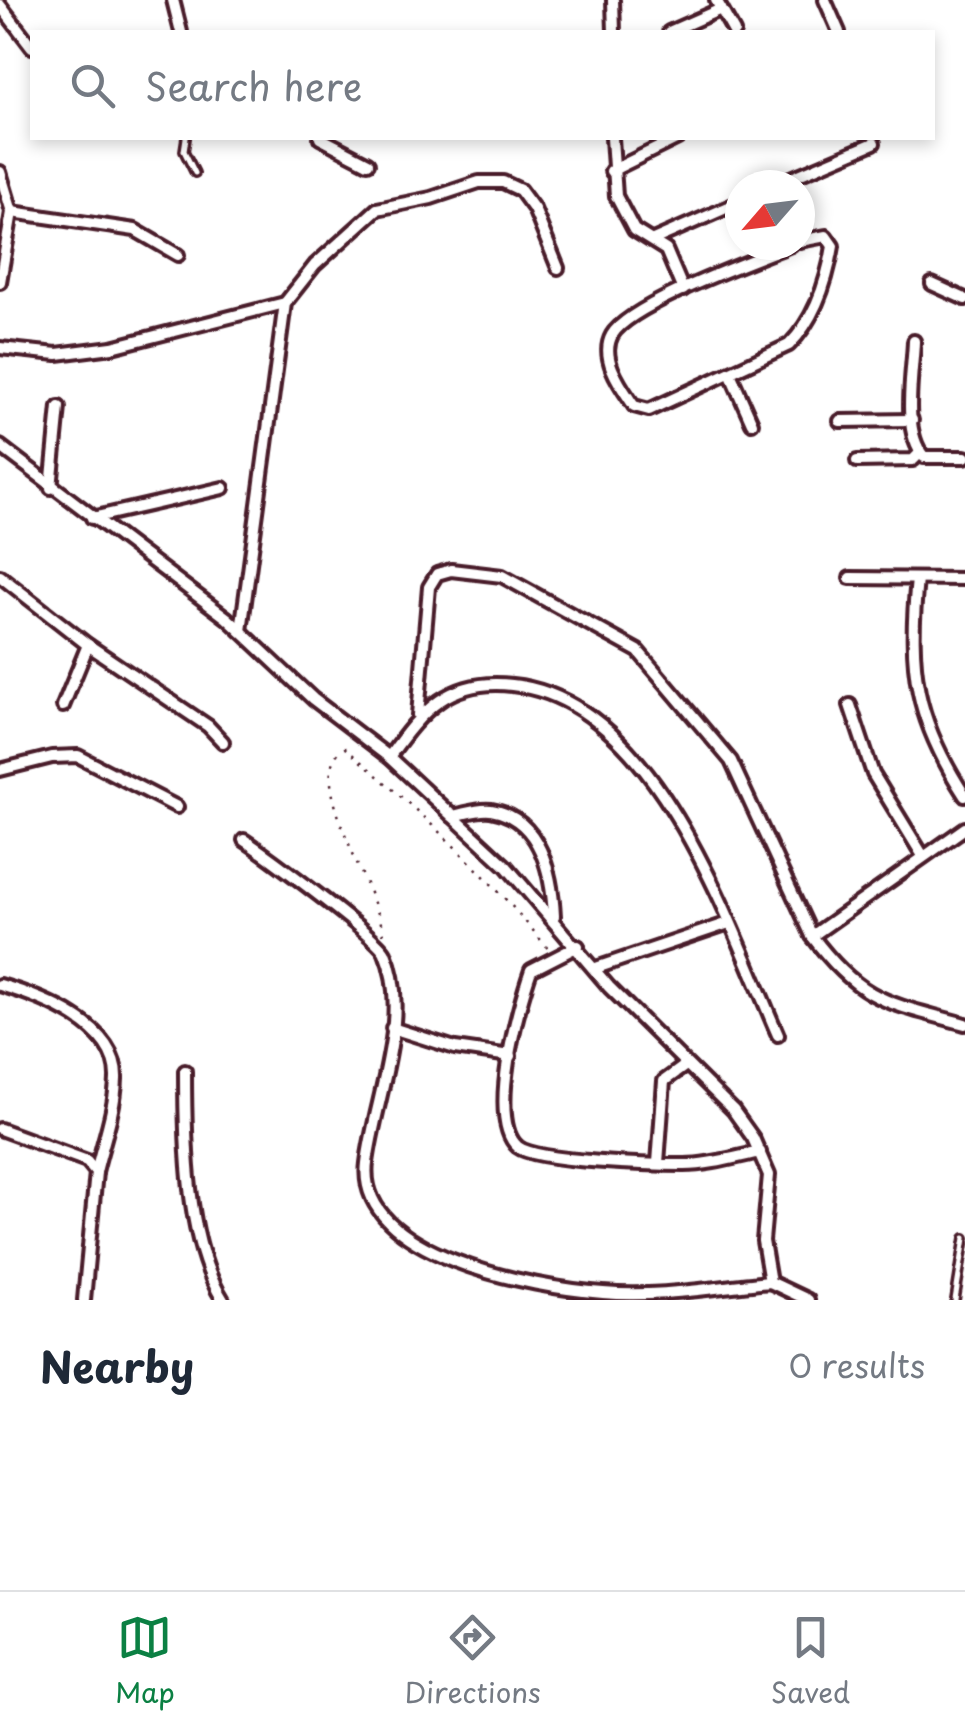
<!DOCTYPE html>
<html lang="en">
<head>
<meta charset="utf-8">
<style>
	:root { --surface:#fff; --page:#f2f2f3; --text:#1f2937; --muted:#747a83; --line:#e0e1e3; --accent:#0b8043 }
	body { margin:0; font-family:"Playpen Sans",sans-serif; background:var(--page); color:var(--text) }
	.compass { position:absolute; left:725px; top:170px; width:90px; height:90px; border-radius:50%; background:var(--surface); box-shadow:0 5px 15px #0003; rotate:242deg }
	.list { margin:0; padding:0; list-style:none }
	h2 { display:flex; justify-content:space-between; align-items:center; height:130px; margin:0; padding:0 40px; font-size:42px }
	h2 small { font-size:32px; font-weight:400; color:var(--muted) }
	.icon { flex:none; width:55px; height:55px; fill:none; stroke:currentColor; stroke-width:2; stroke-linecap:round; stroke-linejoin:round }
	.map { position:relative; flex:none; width:965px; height:1300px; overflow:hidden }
	.search { position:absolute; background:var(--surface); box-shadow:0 5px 15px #0003; left:30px; right:30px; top:30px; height:110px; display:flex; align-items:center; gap:25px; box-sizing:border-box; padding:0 35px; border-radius:0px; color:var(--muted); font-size:38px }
	.sheet { height:290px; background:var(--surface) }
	nav { display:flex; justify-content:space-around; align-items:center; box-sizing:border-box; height:140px; border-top:2px solid var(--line); background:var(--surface); font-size:28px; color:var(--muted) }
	nav a { display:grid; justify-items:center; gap:5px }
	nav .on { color:var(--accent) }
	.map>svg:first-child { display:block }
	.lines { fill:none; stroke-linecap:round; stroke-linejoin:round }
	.lane-casing { stroke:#4a1f2b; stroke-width:12 }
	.street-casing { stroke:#4a1f2b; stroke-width:18 }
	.path { stroke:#4a1f2b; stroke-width:2.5; stroke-dasharray:2.5 8; stroke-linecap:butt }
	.lane { stroke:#fff; stroke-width:5 }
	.street { stroke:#fff; stroke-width:10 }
</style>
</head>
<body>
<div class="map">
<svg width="965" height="1300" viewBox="0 0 965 1300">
	<rect width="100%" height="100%" fill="#fff"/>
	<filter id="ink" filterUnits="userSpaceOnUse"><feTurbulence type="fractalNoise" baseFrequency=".01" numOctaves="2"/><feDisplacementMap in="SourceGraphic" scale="20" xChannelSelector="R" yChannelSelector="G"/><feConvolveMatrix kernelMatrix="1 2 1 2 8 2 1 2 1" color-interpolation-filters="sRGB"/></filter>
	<g filter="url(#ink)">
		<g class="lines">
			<g class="lane-casing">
				<g id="lane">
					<path d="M186,138L184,151L195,173"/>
					<path d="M955,1300L965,1238"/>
				</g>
			</g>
			<g class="street-casing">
				<g id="street">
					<path d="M173,0L181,32"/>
					<path d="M613,0L614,32"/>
					<path d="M716,0L734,32"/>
					<path d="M825,0L839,32"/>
					<path d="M0,5L32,47"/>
					<path d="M669,32L721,9"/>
					<path d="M320,138L368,163"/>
					<path d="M612,138L616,196L634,230L666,250L683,290"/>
					<path d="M611,171L678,138"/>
					<path d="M0,172L12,212L0,282"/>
					<path d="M775,185L874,143"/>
					<path d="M12,212L135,230L178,255"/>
					<path d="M653,240L740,202"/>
					<path d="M791,245C754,260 630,304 612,335C599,358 622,388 634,406L649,410L789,345C815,319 827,282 833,246L826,236L800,241"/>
					<path d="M932,284L965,299"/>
					<path d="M914,341C913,374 901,430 924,457H965"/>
					<path d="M0,348L57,354L112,347L285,303L315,265L377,209L431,198L479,182H503L520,190L534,209L558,268"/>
					<path d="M730,373L752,423"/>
					<path d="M840,421L912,420"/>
					<path d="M0,446L227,618L313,699L389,757L506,866L609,987L733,1110L753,1138L769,1175L763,1241L770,1282L808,1300"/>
					<path d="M857,461L913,460L920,453"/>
					<path d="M51,488L59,407"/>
					<path d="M92,518L223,488"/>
					<path d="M0,576L88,645L208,726L223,742"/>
					<path d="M850,578L965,579"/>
					<path d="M917,579C908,668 915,719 965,796"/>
					<path d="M241,631L285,303"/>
					<path d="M850,705L873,774L923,856"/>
					<path d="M63,706L88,645"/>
					<path d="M418,715L429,587L437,574L451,570L502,576L638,651L731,761L812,936C862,1003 889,1003 965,1024"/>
					<path d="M389,757C422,710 450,678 512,685C656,700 728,921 778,1035"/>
					<path d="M0,770L52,757L78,756L177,807"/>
					<path d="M452,816C464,814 479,808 491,810C541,818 552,875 554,916"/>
					<path d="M244,840C265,854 379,938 385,953C412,1016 375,1098 367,1163C355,1256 535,1288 603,1293C659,1298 715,1287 770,1282"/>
					<path d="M812,936L965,828"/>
					<path d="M578,946L531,970C519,1004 486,1120 518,1147C537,1162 656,1165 685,1165C710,1165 736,1157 760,1152"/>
					<path d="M596,968L729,923"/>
					<path d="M0,985C41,997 118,1025 116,1079C115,1110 103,1142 96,1172"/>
					<path d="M392,1028L455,1048L510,1056"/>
					<path d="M185,1071C185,1139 186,1242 223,1300"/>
					<path d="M0,1129L87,1161L96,1172L84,1300"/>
					<path d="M658,1163L664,1081L686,1065"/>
				</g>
			</g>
			<path class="path" d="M383,934C381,896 298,771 345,748C419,811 488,874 549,950"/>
			<use href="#lane" class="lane"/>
			<use href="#street" class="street"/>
		</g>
	</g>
</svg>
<svg class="compass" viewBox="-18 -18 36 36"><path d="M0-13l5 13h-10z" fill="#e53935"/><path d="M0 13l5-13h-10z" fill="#747a83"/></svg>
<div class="search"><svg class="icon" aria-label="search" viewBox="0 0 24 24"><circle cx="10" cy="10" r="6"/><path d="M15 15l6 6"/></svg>Search here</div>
</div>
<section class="sheet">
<h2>Nearby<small>0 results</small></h2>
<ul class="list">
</ul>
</section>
<nav>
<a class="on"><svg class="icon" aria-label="map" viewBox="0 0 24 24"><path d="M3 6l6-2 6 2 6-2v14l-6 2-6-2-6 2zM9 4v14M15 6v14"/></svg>Map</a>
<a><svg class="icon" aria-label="directions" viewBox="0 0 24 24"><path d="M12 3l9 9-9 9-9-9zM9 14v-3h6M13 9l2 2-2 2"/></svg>Directions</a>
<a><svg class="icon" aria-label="saved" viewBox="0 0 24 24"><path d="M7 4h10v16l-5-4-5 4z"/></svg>Saved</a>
</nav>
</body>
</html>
